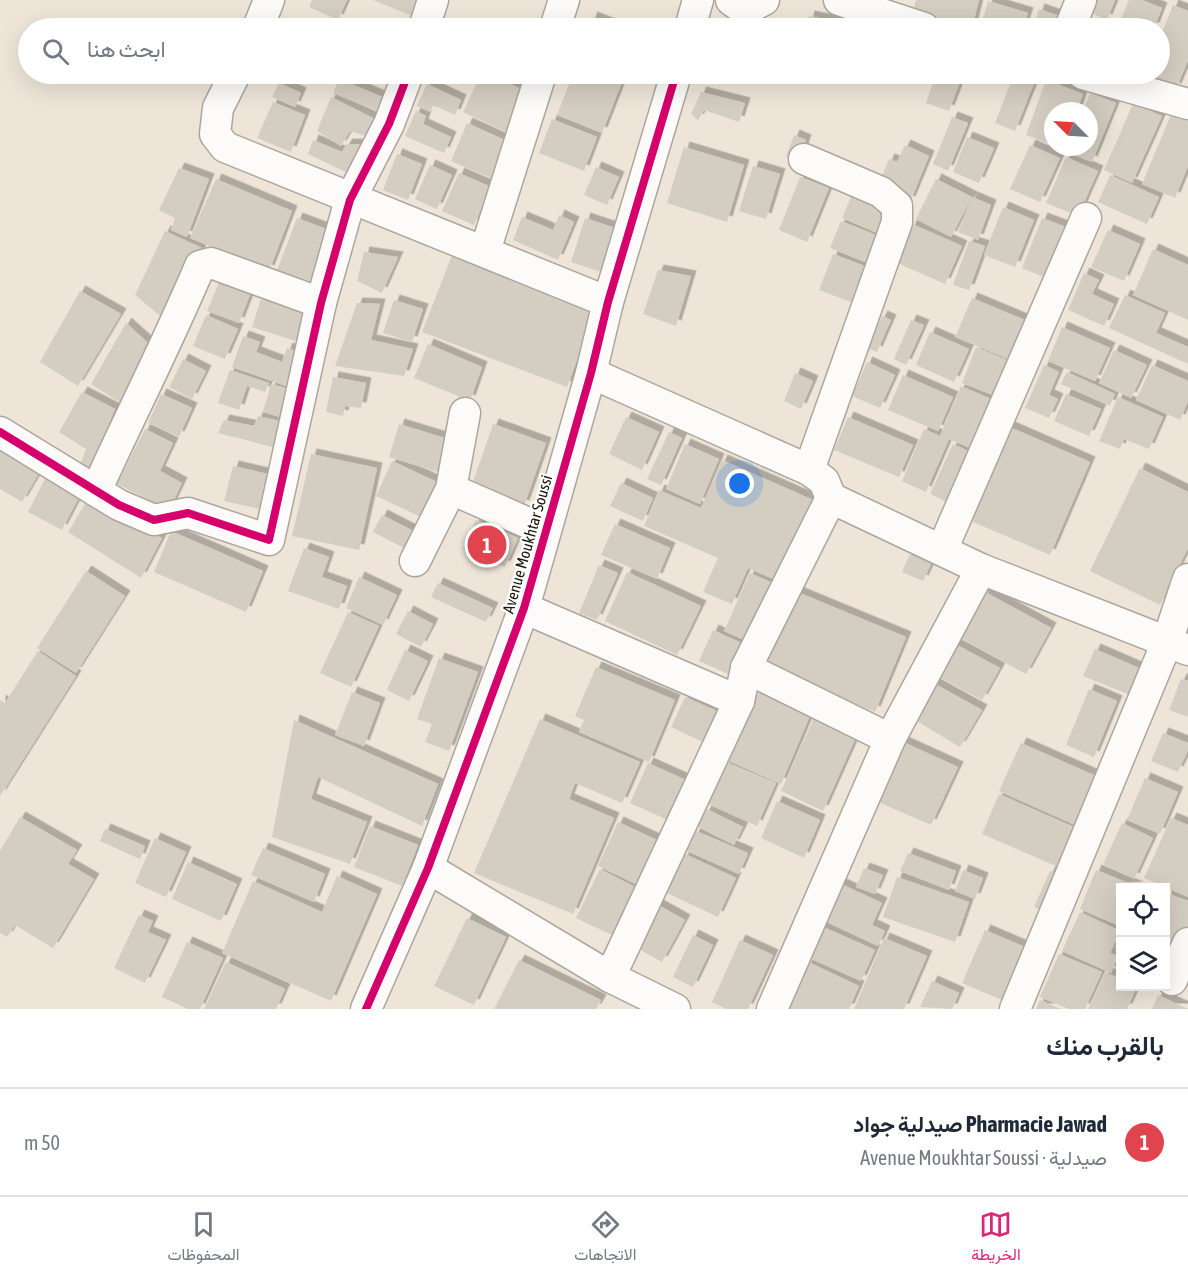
<!DOCTYPE html>
<html lang="ar">
<head>
<meta charset="utf-8">
<style>
	:root { --surface:#fff; --page:#f2f2f3; --text:#1f2937; --muted:#747a83; --line:#e0e1e3; --accent:#db2777 }
	body { margin:0; font-family:"Asap Condensed",Vazirmatn,sans-serif; background:var(--page); color:var(--text); direction:rtl }
	.controls { position:absolute; right:18px; bottom:18px; display:grid; overflow:hidden; border-radius:0px; box-shadow:0 6px 24px #0002 }
	.controls button { width:54px; height:54px; display:grid; place-items:center; padding:0; border:0; border-bottom:2px solid var(--line); background:var(--surface); color:var(--text); font:30px sans-serif }
	.compass { position:absolute; left:1044px; top:102px; width:54px; height:54px; border-radius:50%; background:var(--surface); box-shadow:0 6px 24px #0002; rotate:294deg }
	.you { position:absolute; left:740px; top:484px; width:21px; height:21px; margin:-15px; border:4px solid #fff; border-radius:50%; background:#1a73e8; box-shadow:0 0 0 9px #1a73e833 }
	.badge { display:grid; place-items:center; width:39px; height:39px; border-radius:50%; background:var(--accent); color:#fff; font-size:20px; font-weight:700 }
	.pin { position:absolute; translate:-50% -50%; border:3px solid #fff; box-shadow:0 2px 6px #0006 }
	.list { margin:0; padding:0; list-style:none }
	h2 { display:flex; justify-content:space-between; align-items:center; height:78px; margin:0; padding:0 24px; font-size:26px }
	h2 small { font-size:20px; font-weight:400; color:var(--muted) }
	.list li { display:grid; grid-template-columns:39px 1fr auto; gap:18px; align-items:center; box-sizing:border-box; height:108px; padding:0 24px; border-top:2px solid var(--line) }
	.list b { display:block; font-size:22px; white-space:nowrap }
	.list p { margin:0; font-size:20px; white-space:nowrap; color:var(--muted) }
	.list em { font-size:20px; font-style:normal; color:var(--muted) }
	.icon { flex:none; width:33px; height:33px; fill:none; stroke:currentColor; stroke-width:2; stroke-linecap:round; stroke-linejoin:round }
	.map { position:relative; flex:none; width:1188px; height:1009px; overflow:hidden; direction:ltr }
	.search { position:absolute; background:var(--surface); box-shadow:0 6px 24px #0002; left:18px; right:18px; top:18px; height:66px; display:flex; align-items:center; gap:15px; box-sizing:border-box; padding:0 21px; border-radius:33px; color:var(--muted); font-size:22px }
	.sheet { height:186px; background:var(--surface) }
	nav { display:flex; justify-content:space-around; align-items:center; box-sizing:border-box; height:84px; border-top:2px solid var(--line); background:var(--surface); font-size:16px; color:var(--muted) }
	nav a { display:grid; justify-items:center; gap:3px }
	nav .on { color:var(--accent) }
	.map>svg:first-child { display:block }
	.building { fill:#d4cdc2; filter:url(#shadow) }
	.lines { fill:none; stroke-linecap:round; stroke-linejoin:round }
	.street-casing { stroke:#ada69c; stroke-width:33 }
	.street { stroke:#fcfbf9; stroke-width:30 }
	.cycleway-casing { stroke:#fff; stroke-width:11 }
	.cycleway { stroke:#d6006c; stroke-width:8 }
	.labels { text-anchor:middle; stroke-width:4.5; stroke-linejoin:round; paint-order:stroke }
	.street-label { font-size:16px; fill:#1c170e; stroke:#fff }
</style>
</head>
<body>
<div class="map">
<svg width="1188" height="1009" viewBox="0 0 1188 1009">
	<defs>
		<filter id="shadow"><feDropShadow dx="5.5" dy="-5.5" stdDeviation="0" flood-color="#0004"/></filter>
	</defs>
	<rect width="100%" height="100%" fill="#eee5d8"/>
	<g class="building">
		<path d="M312,0H347L338,20L309,7Z"/>
		<path d="M373,0H426L419,19Z"/>
		<path d="M916,0H979L972,28H957L912,17Z"/>
		<path d="M1088,0H1115L1107,20L1084,10Z"/>
		<path d="M1129,0H1142L1162,8L1154,28H1117Z"/>
		<path d="M988,1L1028,13L1023,28H980Z"/>
		<path d="M1173,5L1188,11V60L1176,89L1144,76L1145,74H1160V38Z"/>
		<path d="M1039,9L1065,18L1061,28H1033Z"/>
		<path d="M809,16L853,25L852,28H806Z"/>
		<path d="M592,17L620,28H588Z"/>
		<path d="M281,74H300L295,84L280,76Z"/>
		<path d="M443,74H469L464,85L442,76Z"/>
		<path d="M481,74H488L530,93L511,134L463,112Z"/>
		<path d="M503,74H530L526,83Z"/>
		<path d="M573,74H625L602,133L557,115Z"/>
		<path d="M633,74H662L660,85L632,80Z"/>
		<path d="M807,74H843L841,82Z"/>
		<path d="M936,74H963L949,111L926,103Z"/>
		<path d="M1014,74L1036,78L1015,131L995,123Z"/>
		<path d="M339,79L385,98L379,112L333,93Z"/>
		<path d="M1046,80L1083,94L1077,111H1053V145L1026,135Z"/>
		<path d="M279,83L301,93L295,107L272,97Z"/>
		<path d="M427,84L461,100L455,115L433,105L430,112L417,106Z"/>
		<path d="M701,92L745,103L739,122L704,110L698,120L691,114Z"/>
		<path d="M1090,93L1116,103L1092,162L1067,152L1068,147H1089V111H1083Z"/>
		<path d="M331,97L379,121L372,138L350,131L341,146L317,131Z"/>
		<path d="M273,102L305,115L291,152L257,138Z"/>
		<path d="M1133,104L1162,116L1132,183L1104,170Z"/>
		<path d="M416,111L426,116L423,124L451,137L444,153L405,136Z"/>
		<path d="M1172,112L1188,118V166L1175,198L1142,184Z"/>
		<path d="M952,117L968,123L948,171L933,164Z"/>
		<path d="M552,119L597,137L584,171L539,153Z"/>
		<path d="M467,123L511,143L495,180L451,161Z"/>
		<path d="M794,135L806,140L799,161L786,156Z"/>
		<path d="M967,137L994,148L979,183L953,172Z"/>
		<path d="M313,140L342,152L347,144L368,145L352,175L308,154Z"/>
		<path d="M905,145L929,156L910,202L877,188L889,159L897,162Z"/>
		<path d="M1030,145L1060,158L1040,202L1010,189Z"/>
		<path d="M684,147L744,165L727,222L667,203Z"/>
		<path d="M397,154L422,164L408,200L383,190Z"/>
		<path d="M1066,157L1098,171L1078,216L1046,203Z"/>
		<path d="M430,165L452,175L437,209L415,199Z"/>
		<path d="M753,166L780,174L766,219L739,211Z"/>
		<path d="M596,167L619,177L607,205L584,195Z"/>
		<path d="M179,168L209,179L187,237L171,230L175,218L159,210Z"/>
		<path d="M459,173L491,187L474,225L442,211Z"/>
		<path d="M1110,175L1159,197L1147,224L1098,202Z"/>
		<path d="M800,177L829,188L807,242L779,230Z"/>
		<path d="M216,179L292,211L269,271L190,238Z"/>
		<path d="M936,179L972,197L951,237L916,219Z"/>
		<path d="M853,192L892,208L882,235L842,218Z"/>
		<path d="M972,197L991,205L978,240L958,232Z"/>
		<path d="M1003,207L1034,220L1015,267L984,255Z"/>
		<path d="M559,215L574,222L558,260L513,240L522,217L553,230Z"/>
		<path d="M297,218L326,229L316,283L277,270Z"/>
		<path d="M585,218L618,229L604,273L571,262Z"/>
		<path d="M1042,218L1074,230L1053,281L1022,268Z"/>
		<path d="M841,221L881,237L870,264L830,248Z"/>
		<path d="M912,224L962,246L945,284L895,262Z"/>
		<path d="M1108,230L1140,244L1124,281L1091,267Z"/>
		<path d="M165,231L202,248L165,320L135,295Z"/>
		<path d="M969,241L985,246L969,290L953,285Z"/>
		<path d="M1153,249L1188,265V320L1133,295Z"/>
		<path d="M364,252L398,257L382,293L357,281Z"/>
		<path d="M833,254L870,268L856,304L819,290Z"/>
		<path d="M452,255L596,309L567,387L422,332Z"/>
		<path d="M658,270L691,276L676,326L643,314Z"/>
		<path d="M1084,273L1099,280L1092,294L1114,304L1104,326L1068,310Z"/>
		<path d="M220,280L251,292L239,323L207,311Z"/>
		<path d="M80,291L121,314L78,386L40,362Z"/>
		<path d="M1125,295L1165,313L1156,333L1188,347V364L1109,328Z"/>
		<path d="M972,298L1032,323L1016,362L955,337Z"/>
		<path d="M261,299L311,315L302,343L252,327Z"/>
		<path d="M394,300L423,309L412,342L383,333Z"/>
		<path d="M357,303L380,304L371,340L413,349L404,376L335,366Z"/>
		<path d="M206,315L238,329L225,359L193,346Z"/>
		<path d="M882,316L891,320L877,352L867,348Z"/>
		<path d="M911,320L924,325L906,365L894,359Z"/>
		<path d="M126,323L157,351L126,406L91,384Z"/>
		<path d="M1062,327L1110,348L1095,381L1048,361Z"/>
		<path d="M930,332L969,349L954,382L916,365Z"/>
		<path d="M243,336L260,342L256,352L282,362L287,348L298,352L286,386L232,367Z"/>
		<path d="M428,344L482,367L470,401L414,378Z"/>
		<path d="M976,347L1012,362L998,397L962,383Z"/>
		<path d="M1114,350L1147,365L1131,398L1099,383Z"/>
		<path d="M183,359L206,371L192,399L169,387Z"/>
		<path d="M867,362L895,375L880,408L852,396Z"/>
		<path d="M1044,365L1059,372L1049,395L1058,399L1049,418L1025,408Z"/>
		<path d="M1152,365L1188,381V401L1180,420L1136,400Z"/>
		<path d="M230,370L269,383L265,392L247,386L239,410L218,403Z"/>
		<path d="M1067,372L1115,394L1110,406L1061,384Z"/>
		<path d="M795,373L813,381L801,409L784,401Z"/>
		<path d="M903,375L953,397L938,431L888,410Z"/>
		<path d="M333,377L366,383L361,408L345,406L343,416L326,412Z"/>
		<path d="M271,384L293,390L284,418L263,412Z"/>
		<path d="M961,386L1000,403L979,452L949,439L926,492L902,481L924,429L940,436Z"/>
		<path d="M82,392L115,409L103,438L110,442L91,478L80,465L86,449L59,432Z"/>
		<path d="M161,394L192,408L179,437L148,423Z"/>
		<path d="M1066,394L1101,409L1089,436L1054,421Z"/>
		<path d="M1118,397L1163,417L1149,449L1124,439L1120,449L1099,441Z"/>
		<path d="M258,416L283,422L276,448L218,433L224,420L254,426Z"/>
		<path d="M626,417L659,432L642,470L609,454Z"/>
		<path d="M848,417L913,445L899,477L834,450Z"/>
		<path d="M399,424L451,440L441,473L389,457Z"/>
		<path d="M493,424L546,443L524,506L471,488Z"/>
		<path d="M1005,425L1090,462L1050,555L964,518Z"/>
		<path d="M145,429L173,443L160,471L182,483L169,510L117,484Z"/>
		<path d="M669,432L682,438L661,485L647,479Z"/>
		<path d="M0,444L42,468L22,502L0,489Z"/>
		<path d="M685,444L719,459L700,504L666,489Z"/>
		<path d="M953,444L979,456L955,506L930,494Z"/>
		<path d="M311,454L377,468L359,550L292,536Z"/>
		<path d="M722,460L813,500L778,581L748,568L732,604L703,592L718,558L644,526L659,490L701,508Z"/>
		<path d="M392,461L437,482L421,517L376,496Z"/>
		<path d="M233,466L272,475L264,510L224,501Z"/>
		<path d="M1140,468L1188,492V548L1160,605L1090,571Z"/>
		<path d="M49,471L83,489L62,530L28,512Z"/>
		<path d="M621,483L653,498L643,521L610,506Z"/>
		<path d="M86,502L162,538L141,578L68,532Z"/>
		<path d="M382,515L419,534L410,551L373,532Z"/>
		<path d="M476,520L518,538L505,567L463,549Z"/>
		<path d="M615,524L670,548L657,579L601,555Z"/>
		<path d="M171,531L263,571L246,612L154,572Z"/>
		<path d="M304,548L329,557L322,577L347,586L339,609L288,591Z"/>
		<path d="M910,554L931,564L923,581L902,572Z"/>
		<path d="M599,565L618,573L597,620L579,613Z"/>
		<path d="M86,571L125,596L76,673L37,648Z"/>
		<path d="M627,572L701,606L677,655L605,621Z"/>
		<path d="M750,573L777,585L751,643L724,631Z"/>
		<path d="M359,577L397,595L383,625L346,608Z"/>
		<path d="M438,583L493,608L486,622L431,597Z"/>
		<path d="M790,589L906,637L875,712L759,664Z"/>
		<path d="M985,592L1051,628L1026,674L960,638Z"/>
		<path d="M408,611L433,624L421,647L396,634Z"/>
		<path d="M348,612L379,626L351,687L320,673Z"/>
		<path d="M713,630L750,647L737,678L699,661Z"/>
		<path d="M955,644L1000,668L982,700L937,676Z"/>
		<path d="M1095,649L1146,671L1135,697L1083,676Z"/>
		<path d="M405,650L428,661L409,701L387,690Z"/>
		<path d="M38,651L76,676L0,796V700L5,703Z"/>
		<path d="M439,658L478,672L449,751L425,742L432,724L417,719Z"/>
		<path d="M596,667L675,700L649,762L579,732L584,720L575,716Z"/>
		<path d="M1181,679L1188,681V717L1169,710Z"/>
		<path d="M935,684L982,710L960,747L915,720Z"/>
		<path d="M760,689L812,711L781,784L729,761Z"/>
		<path d="M1089,689L1117,701L1094,757L1066,745Z"/>
		<path d="M352,692L380,703L364,746L335,735Z"/>
		<path d="M685,697L719,712L705,743L671,727Z"/>
		<path d="M814,718L856,737L823,811L781,791Z"/>
		<path d="M540,719L640,762L622,803L575,783L569,799L614,818L573,914L474,873Z"/>
		<path d="M294,720L438,784L422,826L318,777L311,799L367,822L350,864L272,837Z"/>
		<path d="M1163,733L1188,743V750L1178,772L1151,761Z"/>
		<path d="M903,742L958,767L931,825L869,798Z"/>
		<path d="M1021,743L1105,780L1084,829L999,791Z"/>
		<path d="M726,762L776,783L757,826L708,804Z"/>
		<path d="M648,763L688,781L670,821L630,803Z"/>
		<path d="M1145,778L1178,792L1160,834L1127,820Z"/>
		<path d="M999,794L1083,831L1065,870L982,834Z"/>
		<path d="M777,801L820,820L804,858L761,838Z"/>
		<path d="M707,809L743,827L734,845L698,827Z"/>
		<path d="M20,817L77,850L68,864L94,879L53,948L15,925L7,937L0,933V851Z"/>
		<path d="M1171,818L1188,825V897L1144,878Z"/>
		<path d="M618,822L659,841L638,885L598,866Z"/>
		<path d="M1122,823L1153,838L1134,879L1103,864Z"/>
		<path d="M370,826L418,845L402,886L354,867Z"/>
		<path d="M105,829L145,846L140,859L100,841Z"/>
		<path d="M696,831L748,853L739,874L687,851Z"/>
		<path d="M155,838L186,852L166,897L135,883Z"/>
		<path d="M263,848L325,874L314,902L251,875Z"/>
		<path d="M908,853L956,871L949,890L900,871Z"/>
		<path d="M685,854L736,878L718,917L667,893Z"/>
		<path d="M188,862L237,884L221,921L172,899Z"/>
		<path d="M864,868L883,875L875,894L856,887Z"/>
		<path d="M600,869L635,887L612,935L576,918Z"/>
		<path d="M963,870L983,878L975,899L955,891Z"/>
		<path d="M1096,870L1138,887L1120,888V926L1080,909Z"/>
		<path d="M1050,871L1065,878L1049,913L1034,907Z"/>
		<path d="M337,876L377,894L331,1001L222,953L253,881L322,912Z"/>
		<path d="M897,877L969,902L955,942L883,917Z"/>
		<path d="M839,883L882,903L872,925L885,931L878,946L822,920Z"/>
		<path d="M1166,893L1188,901V925L1177,952L1166,947Z"/>
		<path d="M658,905L685,920L662,962L635,947Z"/>
		<path d="M1080,912L1120,931L1110,953L1118,956L1111,973L1062,951Z"/>
		<path d="M139,915L153,921L148,932L166,940L145,983L114,968Z"/>
		<path d="M467,918L506,937L474,1005L434,986Z"/>
		<path d="M821,926L875,950L861,981L807,957Z"/>
		<path d="M985,930L1032,950L1009,1003L962,983Z"/>
		<path d="M693,935L713,945L693,987L673,977Z"/>
		<path d="M884,938L927,956L904,1009H854Z"/>
		<path d="M740,940L773,955L748,1009H726L712,1002Z"/>
		<path d="M187,942L223,958L200,1009H188L162,997Z"/>
		<path d="M1059,954L1102,972L1085,1009H1069L1040,997Z"/>
		<path d="M519,960L601,1000L596,1009H494Z"/>
		<path d="M226,962L285,989L276,1009H204Z"/>
		<path d="M808,962L859,986L849,1009H786Z"/>
		<path d="M1105,972L1120,979V986H1137L1127,1009H1088Z"/>
		<path d="M932,981L959,993L952,1009L920,1007Z"/>
		<path d="M1158,995L1188,1009H1152Z"/>
		<path d="M1040,1000L1061,1009H1036Z"/>
	</g>
	<g class="lines">
		<g class="street-casing">
			<g id="street">
				<path d="M731,0L745,10L764,0"/>
				<path d="M839,0L924,28"/>
				<path d="M258,28L269,0"/>
				<path d="M424,28L433,0"/>
				<path d="M555,28L564,0"/>
				<path d="M690,28L698,0"/>
				<path d="M1070,28L1081,0"/>
				<path d="M235,74L218,108L215,134L225,147L608,302"/>
				<path d="M1083,74L1188,104"/>
				<path d="M804,159L881,192L897,206V222L809,470"/>
				<path d="M485,251L541,74"/>
				<path d="M591,373L809,470L824,481L831,498L981,569L1188,650"/>
				<path d="M0,432L119,505L154,520L188,513L269,540L321,303L350,200L389,124L408,74"/>
				<path d="M451,489L544,530"/>
				<path d="M96,491C130,416 168,342 200,266L211,263L321,303"/>
				<path d="M942,550L1086,218"/>
				<path d="M415,561L451,489L465,413"/>
				<path d="M524,608L739,701"/>
				<path d="M746,668L890,739"/>
				<path d="M428,868L610,977L675,1009"/>
				<path d="M610,977L739,701L746,668L831,498"/>
				<path d="M1172,980L1188,943"/>
				<path d="M366,1009L428,868L524,608L591,373L608,302L676,74"/>
				<path d="M772,1009L890,739L981,569"/>
				<path d="M1015,1009L1167,642L1188,579"/>
			</g>
		</g>
		<use href="#street" class="street"/>
		<g class="cycleway-casing">
			<g id="cycleway">
				<path d="M0,432L119,505L154,520L188,513L269,540L321,303L350,200L389,124L408,74"/>
				<path d="M366,1009L428,868L524,608L591,373L608,302L676,74"/>
			</g>
		</g>
		<use href="#cycleway" class="cycleway"/>
	</g>
	<g class="labels">
		<g class="street-label">
			<text transform="translate(527 544) rotate(-74)" y="6">Avenue Moukhtar Soussi</text>
		</g>
	</g>
</svg>
<div class="controls">
<button><svg class="icon" aria-label="locate" viewBox="0 0 24 24"><circle cx="12" cy="12" r="6"/><path d="M12 2v4M12 18v4M2 12h4M18 12h4"/></svg></button>
<button><svg class="icon" aria-label="layers" viewBox="0 0 24 24"><path d="M12 4l9 5-9 5-9-5zM3 14l9 5 9-5"/></svg></button>
</div>
<svg class="compass" viewBox="-18 -18 36 36"><path d="M0-13l5 13h-10z" fill="#e53935"/><path d="M0 13l5-13h-10z" fill="#747a83"/></svg>
<div class="you"></div>
<div class="pin badge" style="left:487px;top:545px;background:#e0444e">1</div>
<div class="search"><svg class="icon" aria-label="search" viewBox="0 0 24 24"><circle cx="10" cy="10" r="6"/><path d="M15 15l6 6"/></svg>ابحث هنا</div>
</div>
<section class="sheet">
<h2>بالقرب منك<small></small></h2>
<ul class="list">
<li><span class="badge" style="background:#e0444e">1</span><div><b>Pharmacie Jawad صيدلية جواد</b><p>صيدلية · Avenue Moukhtar Soussi</p></div><em>50 m</em></li>
</ul>
</section>
<nav>
<a class="on"><svg class="icon" aria-label="map" viewBox="0 0 24 24"><path d="M3 6l6-2 6 2 6-2v14l-6 2-6-2-6 2zM9 4v14M15 6v14"/></svg>الخريطة</a>
<a><svg class="icon" aria-label="directions" viewBox="0 0 24 24"><path d="M12 3l9 9-9 9-9-9zM9 14v-3h6M13 9l2 2-2 2"/></svg>الاتجاهات</a>
<a><svg class="icon" aria-label="saved" viewBox="0 0 24 24"><path d="M7 4h10v16l-5-4-5 4z"/></svg>المحفوظات</a>
</nav>
</body>
</html>
